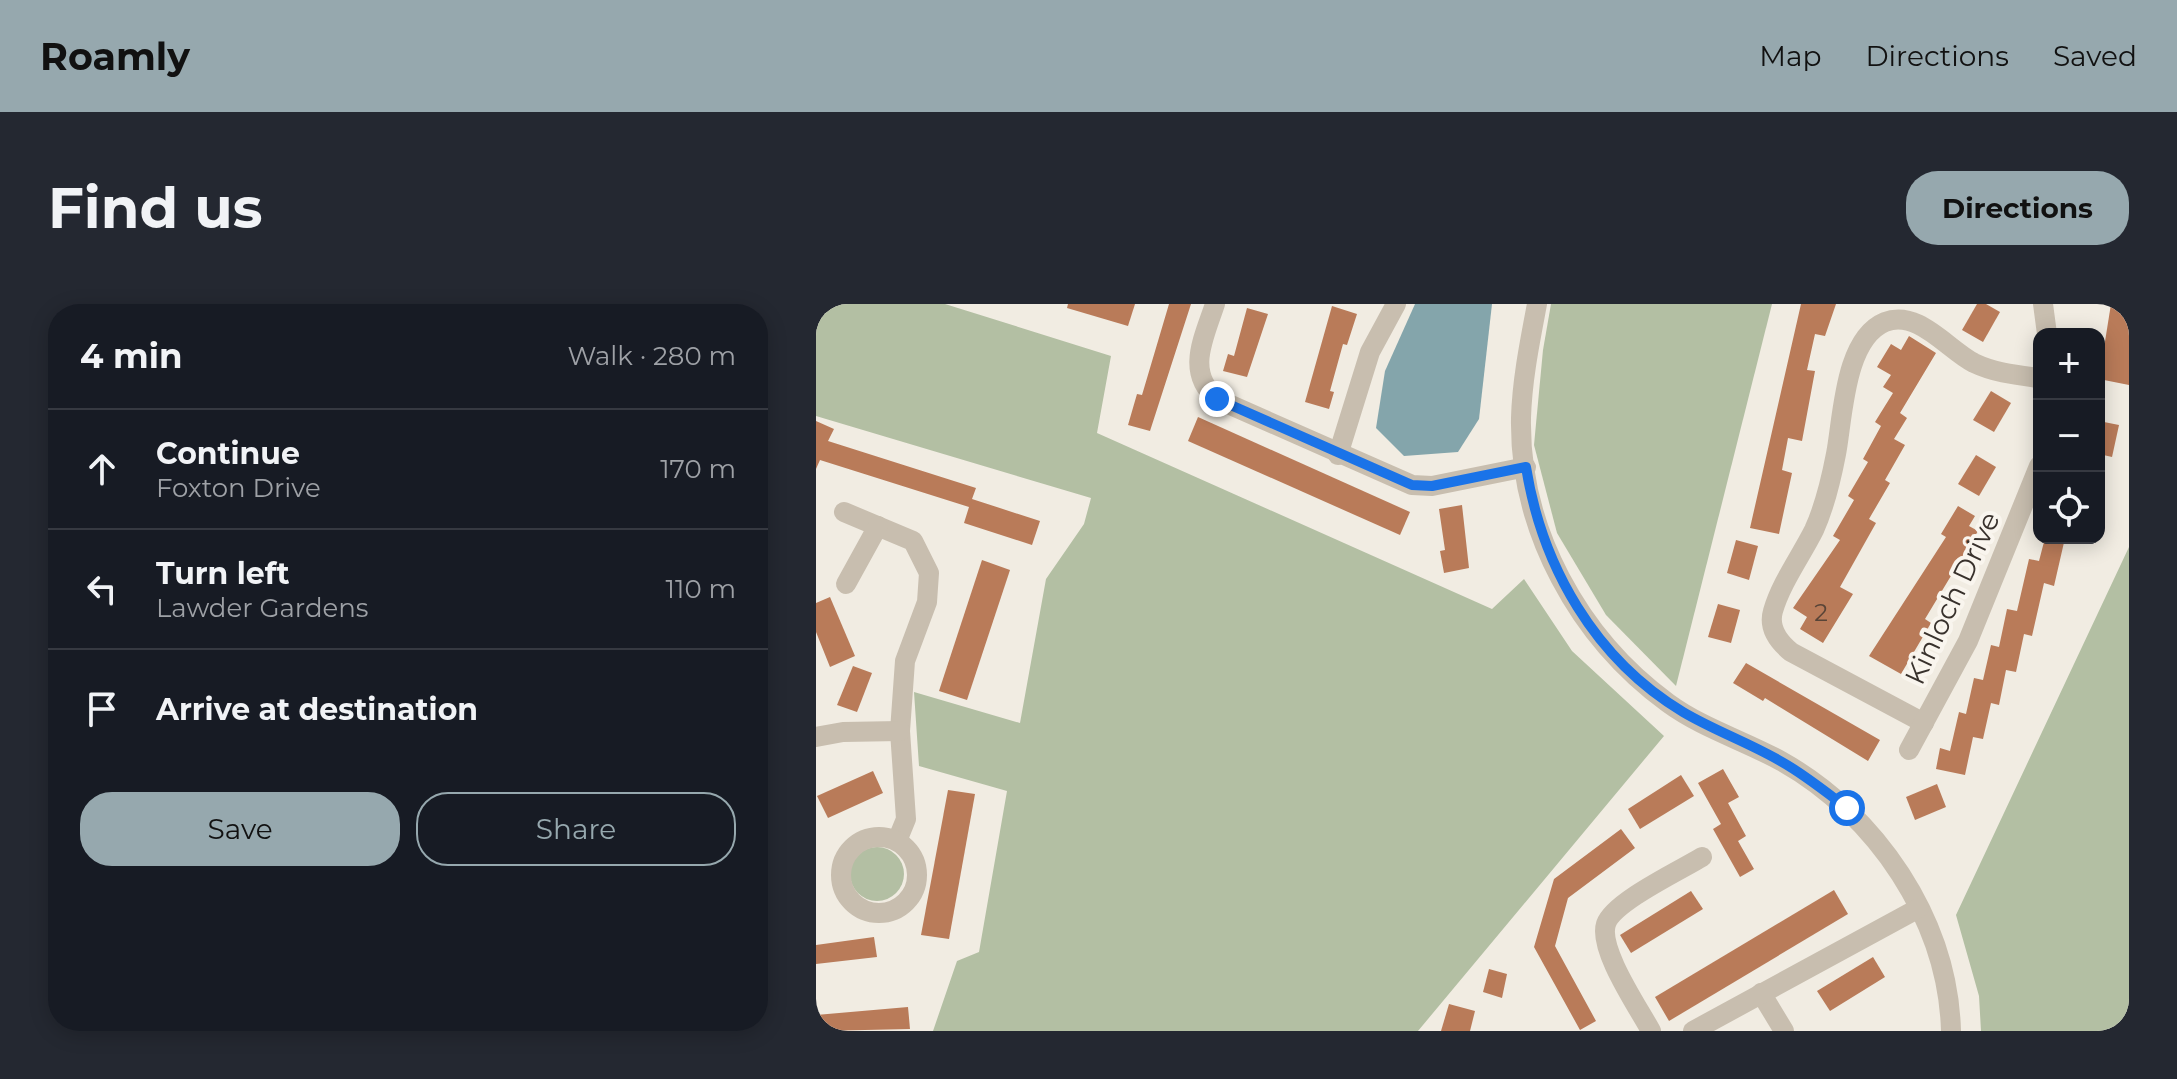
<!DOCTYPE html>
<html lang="en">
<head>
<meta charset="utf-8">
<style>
	:root { --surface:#171b24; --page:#242831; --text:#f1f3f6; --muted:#9ea1a6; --line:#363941; --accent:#96a8ae }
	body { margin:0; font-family:Montserrat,sans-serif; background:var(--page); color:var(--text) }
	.controls { position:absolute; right:24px; top:24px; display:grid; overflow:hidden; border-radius:16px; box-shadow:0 4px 20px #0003 }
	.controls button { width:72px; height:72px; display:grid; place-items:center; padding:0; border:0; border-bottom:2px solid var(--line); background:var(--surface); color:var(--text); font:40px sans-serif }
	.stop { position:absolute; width:24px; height:24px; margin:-18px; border:6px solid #1a73e8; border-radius:50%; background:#fff }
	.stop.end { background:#1a73e8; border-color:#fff; box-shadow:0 2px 8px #0008 }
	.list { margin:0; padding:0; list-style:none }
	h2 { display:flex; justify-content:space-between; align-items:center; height:104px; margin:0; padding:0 32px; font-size:34px }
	h2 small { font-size:26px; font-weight:400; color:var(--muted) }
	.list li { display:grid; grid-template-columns:52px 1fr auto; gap:24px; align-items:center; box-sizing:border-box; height:120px; padding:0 32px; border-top:2px solid var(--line) }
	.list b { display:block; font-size:30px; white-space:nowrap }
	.list p { margin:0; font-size:26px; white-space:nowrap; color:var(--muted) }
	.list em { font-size:26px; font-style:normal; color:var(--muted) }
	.actions { display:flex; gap:16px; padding:24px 32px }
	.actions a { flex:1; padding:18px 0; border:2px solid var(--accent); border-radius:32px; text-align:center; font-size:28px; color:var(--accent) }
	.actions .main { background:var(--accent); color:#111 }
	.icon { flex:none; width:44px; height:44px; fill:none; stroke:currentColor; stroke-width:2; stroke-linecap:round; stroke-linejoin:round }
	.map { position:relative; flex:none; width:1313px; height:727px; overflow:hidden; border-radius:32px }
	header { display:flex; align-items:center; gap:48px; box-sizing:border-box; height:112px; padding:0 40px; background:var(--accent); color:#111 }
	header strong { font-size:38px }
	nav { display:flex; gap:44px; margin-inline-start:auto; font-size:28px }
	.intro { display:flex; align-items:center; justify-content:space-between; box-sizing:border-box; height:192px; padding:0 48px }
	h1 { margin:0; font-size:56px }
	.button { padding:20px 36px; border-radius:32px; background:var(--accent); color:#111; font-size:28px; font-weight:700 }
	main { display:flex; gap:48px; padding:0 48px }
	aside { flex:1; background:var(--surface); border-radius:32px; box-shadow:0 4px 20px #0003 }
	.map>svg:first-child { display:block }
	.green { fill:#b3bfa3 }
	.water { fill:#84a5ab }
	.building { fill:#b97b59 }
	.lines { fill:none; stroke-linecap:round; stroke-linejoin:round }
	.minor { stroke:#c8beaf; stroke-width:20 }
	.route { stroke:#1a73e8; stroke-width:10 }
	.labels { text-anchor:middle; stroke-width:8; stroke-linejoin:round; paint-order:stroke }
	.number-label { font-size:24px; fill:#584437 }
	.street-label { font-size:28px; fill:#38312c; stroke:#f9f5ee }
</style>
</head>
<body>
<header>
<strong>Roamly</strong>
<nav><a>Map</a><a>Directions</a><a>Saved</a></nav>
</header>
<div class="intro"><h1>Find us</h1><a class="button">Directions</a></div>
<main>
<aside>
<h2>4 min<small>Walk · 280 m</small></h2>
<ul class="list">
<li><svg class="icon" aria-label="ahead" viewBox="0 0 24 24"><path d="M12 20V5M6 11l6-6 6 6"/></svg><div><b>Continue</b><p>Foxton Drive</p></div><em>170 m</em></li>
<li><svg class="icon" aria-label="left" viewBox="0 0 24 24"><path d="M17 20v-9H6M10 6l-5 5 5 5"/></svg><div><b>Turn left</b><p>Lawder Gardens</p></div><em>110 m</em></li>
<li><svg class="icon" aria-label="arrive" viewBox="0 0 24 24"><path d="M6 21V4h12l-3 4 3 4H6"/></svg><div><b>Arrive at destination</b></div></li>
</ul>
<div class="actions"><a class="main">Save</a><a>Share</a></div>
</aside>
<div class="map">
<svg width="1313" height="727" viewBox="0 0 1313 727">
	<rect width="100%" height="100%" fill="#f1ece2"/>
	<g class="green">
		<path d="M0,0H129L295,52L281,129L676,305L708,275L756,347L848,432L602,727H117L141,657L163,648L191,487L103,462L98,388L204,419L230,275L268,220L275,194L0,112Z"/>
		<path d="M735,0H956L860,382L790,311L741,229L718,141L727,46Z"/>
		<path d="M1313,243V727H1165L1163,692L1140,611Z"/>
		<circle cx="61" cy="570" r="27"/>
	</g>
	<path class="water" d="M599,0H676L663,115L642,148L588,152L560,124L569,67Z"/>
	<g class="building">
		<path d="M252,0H319L312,22L251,4Z"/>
		<path d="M353,0H375L334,127L312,121L321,90L326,91Z"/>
		<path d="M985,0H1020L1009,32L999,30L991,66L999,67L986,137L972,134L966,166L976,169L963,230L934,224Z"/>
		<path d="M1161,0H1170L1184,8L1167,38L1146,26Z"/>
		<path d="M1295,0H1313V81L1283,75Z"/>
		<path d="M516,2L541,10L531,41L527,40L514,87L518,88L513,105L489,98Z"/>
		<path d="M431,4L452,10L431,73L407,67L412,50L418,52Z"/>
		<path d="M1093,32L1120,49L1084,109L1091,114L1078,135L1089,141L1069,176L1074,179L1053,215L1060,219L1024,283L1037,290L1007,339L984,325L991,313L977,304L1024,236L1017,232L1038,196L1032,192L1052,158L1047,155L1065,122L1059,118L1077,89L1067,83L1075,71L1061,63L1075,40L1085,46Z"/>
		<path d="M1175,87L1195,99L1178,128L1157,116Z"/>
		<path d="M382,113L594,208L584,231L372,137Z"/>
		<path d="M0,117L18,125L12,137L160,184L156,195L224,217L216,241L148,219L153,203L4,156L0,165Z"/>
		<path d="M1283,117L1303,121L1296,153L1283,150Z"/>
		<path d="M1160,151L1180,163L1163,192L1142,180Z"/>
		<path d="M646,201L653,264L628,269L624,247L629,246L623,205Z"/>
		<path d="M1142,202L1159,212L1153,222L1162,227L1109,315L1115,319L1085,370L1053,352L1130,233L1125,230Z"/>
		<path d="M1229,234H1249L1238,282L1228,279L1216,332L1208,330L1200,368L1190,366L1183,401L1175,399L1167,435L1157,433L1149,471L1120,465L1124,444L1134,447L1143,408L1150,410L1158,374L1167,376L1175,341L1183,343L1191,305L1201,307L1213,255L1223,257Z"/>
		<path d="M920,236L942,242L933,276L911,269Z"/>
		<path d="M166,256L194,266L151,396L123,387Z"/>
		<path d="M14,293L39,352L14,363L0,328V299Z"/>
		<path d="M902,300L924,306L915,339L892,333Z"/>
		<path d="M930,359L1064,436L1052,457L949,394L947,397L917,379Z"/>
		<path d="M37,362L56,369L41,408L21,401Z"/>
		<path d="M907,465L923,493L912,499L930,532L922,537L938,565L924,573L897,525L905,520L882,479Z"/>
		<path d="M57,467L67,489L12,514L1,492Z"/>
		<path d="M865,471L878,492L824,525L812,505Z"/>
		<path d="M1121,480L1130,503L1099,516L1090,493Z"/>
		<path d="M132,486L159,490L133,635L105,631Z"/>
		<path d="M805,525L819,544L752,594L739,642L780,717L764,726L718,643L738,575Z"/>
		<path d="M1018,586L1032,610L853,717L839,693Z"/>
		<path d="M875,587L887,605L815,649L804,631Z"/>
		<path d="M58,633L61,653L0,660V641Z"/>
		<path d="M1057,653L1069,673L1014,707L1001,687Z"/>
		<path d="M673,665L691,670L686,694L667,688Z"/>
		<path d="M633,700L659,707L654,727H625Z"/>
		<path d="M92,703L94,725L0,727V711Z"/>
	</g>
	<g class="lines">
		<g class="minor">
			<path d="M399,0C388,34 369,68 401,95L596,181L616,182L710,163"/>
			<path d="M721,0C714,37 706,76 705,114C703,226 763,334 852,399C886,424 929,437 965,457C1060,510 1132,616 1135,727"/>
			<path d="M1227,0L1231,30"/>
			<path d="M522,151L554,48L580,0"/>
			<path d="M28,208L97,237L113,269L111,298L89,357L84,427L90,515L81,537"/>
			<path d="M30,280L62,222"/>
			<path d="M1108,419L975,348C963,338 952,324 957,307C965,279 985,252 998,226C1009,202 1015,176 1020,150C1027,114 1028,35 1069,18C1102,5 1131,45 1158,59C1179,69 1200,71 1223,74"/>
			<path d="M0,433L27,428L84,427"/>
			<path d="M1093,446L1152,337L1223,162"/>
			<circle cx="63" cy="571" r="38"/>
			<path d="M945,689L968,727"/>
			<path d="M835,727C822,703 782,645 790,620C797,598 865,566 886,553"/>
			<path d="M877,727L1103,604"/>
		</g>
	</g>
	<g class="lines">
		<path class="route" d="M401,95L596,181L616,182L710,163C726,263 779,355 867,408C899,427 934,439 966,458C989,471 1010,488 1031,504"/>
	</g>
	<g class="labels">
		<g class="number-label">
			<text x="1005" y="317">2</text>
		</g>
		<g class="street-label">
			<text transform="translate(1136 294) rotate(-65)" y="10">Kinloch Drive</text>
		</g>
	</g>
</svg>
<div class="controls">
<button>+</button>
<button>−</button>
<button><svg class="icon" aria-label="locate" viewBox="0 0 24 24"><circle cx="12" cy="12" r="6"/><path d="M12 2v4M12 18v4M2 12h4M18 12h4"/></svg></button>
</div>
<div class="stop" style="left:1031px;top:504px"></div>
<div class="stop end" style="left:401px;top:95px"></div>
</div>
</main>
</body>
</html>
